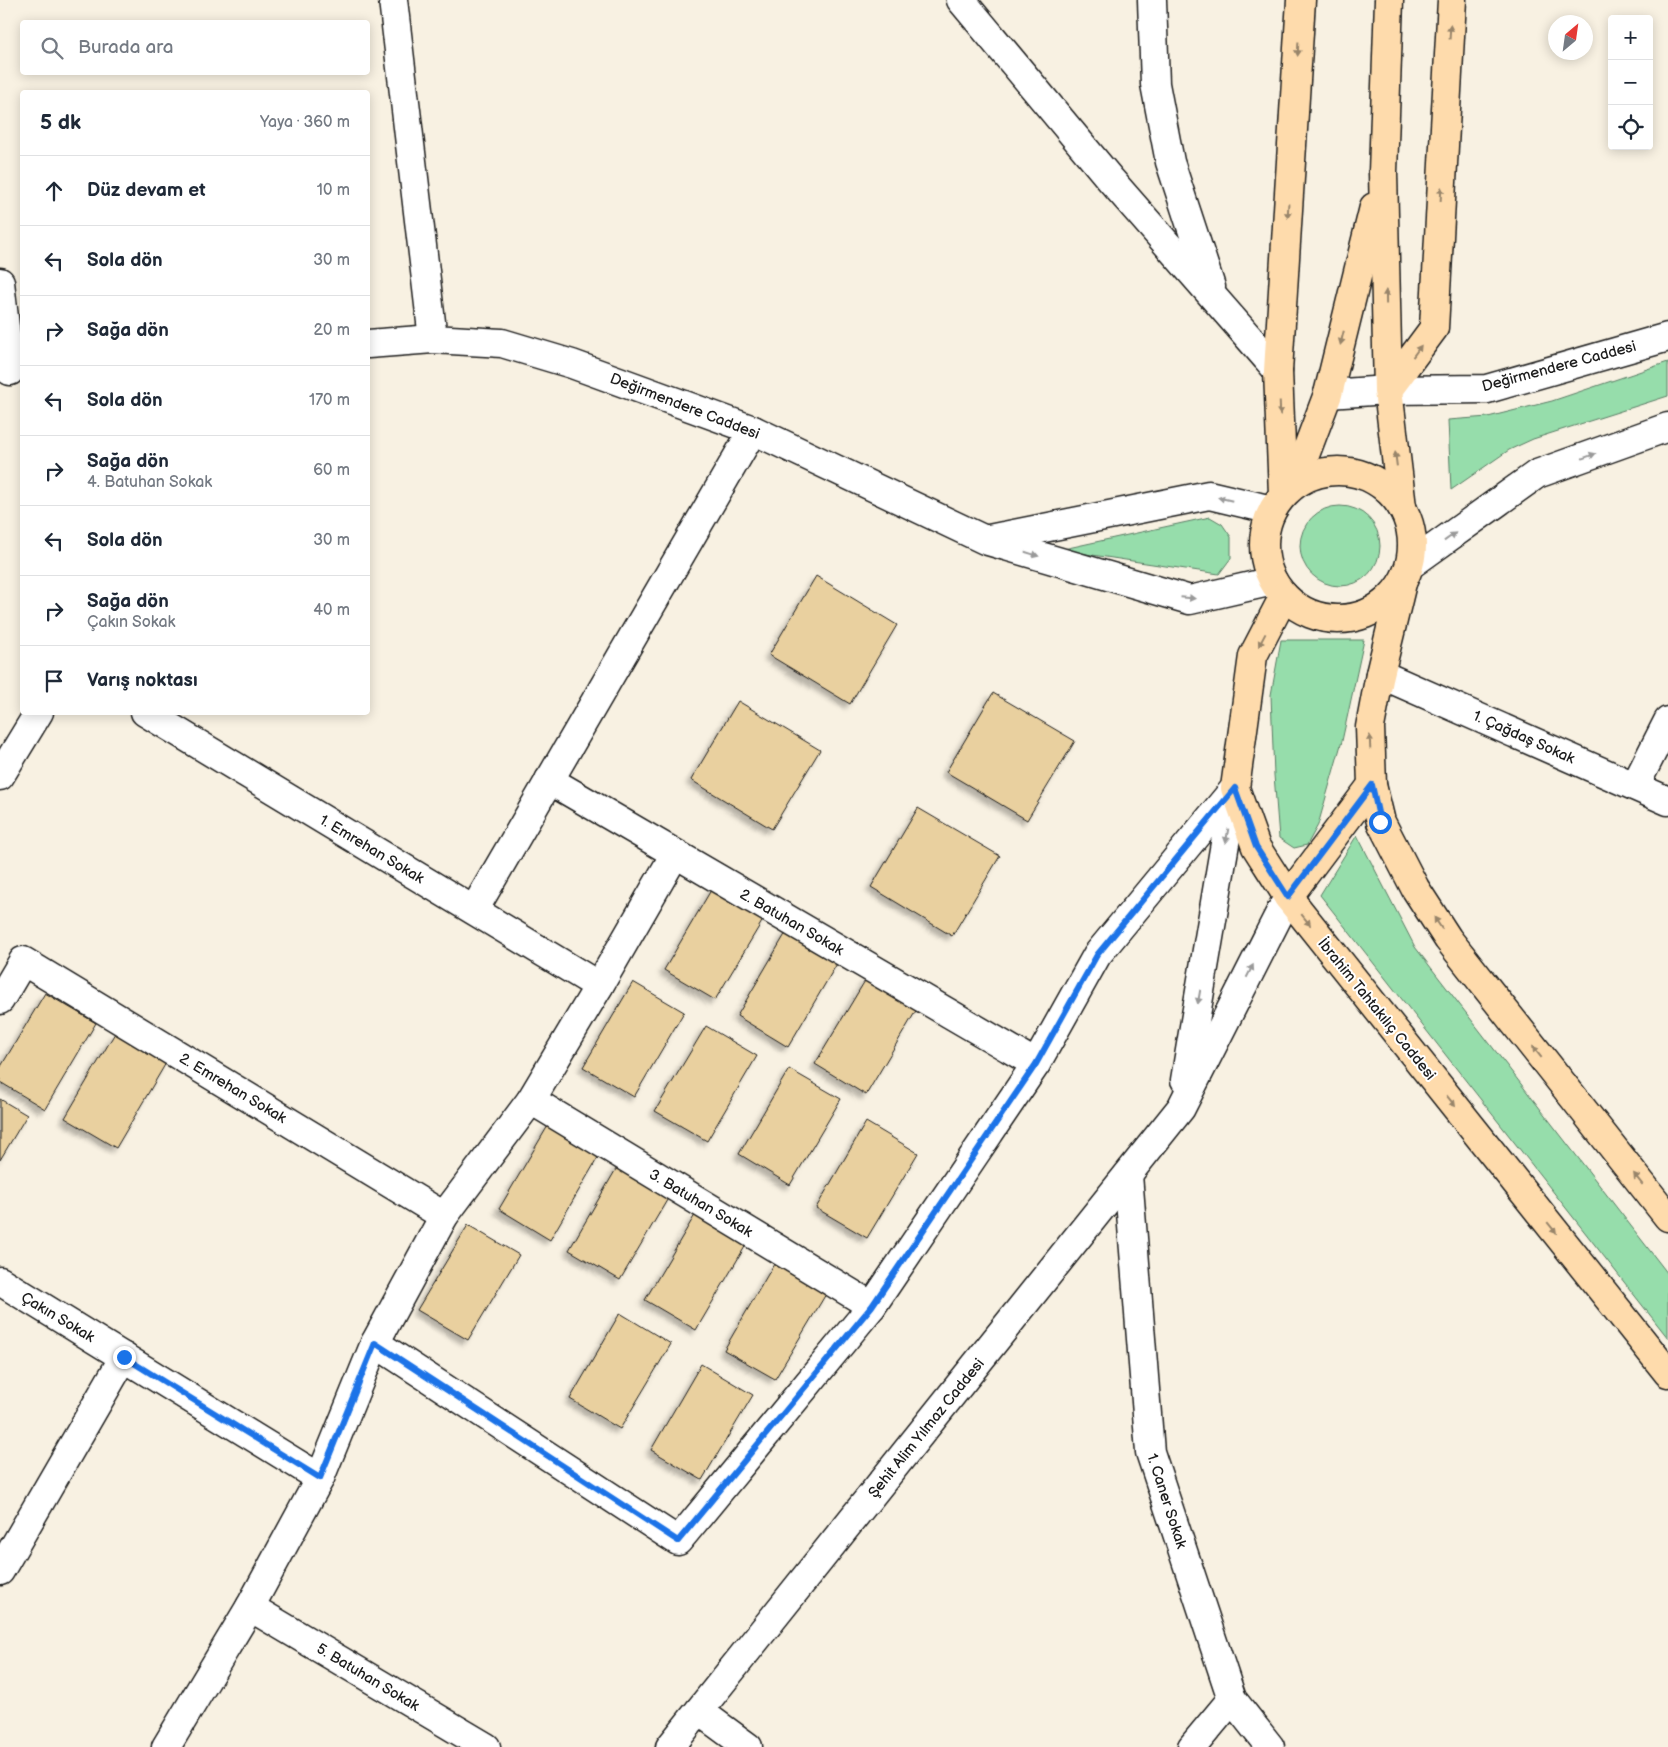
<!DOCTYPE html>
<html lang="tr">
<head>
<meta charset="utf-8">
<style>
	:root { --surface:#fff; --page:#f6f6f7; --text:#1f2937; --muted:#747a83; --line:#e0e1e3 }
	body { margin:0; font-family:"Balsamiq Sans",sans-serif; background:var(--page); color:var(--text) }
	.controls { position:absolute; right:15px; top:15px; display:grid; overflow:hidden; border-radius:5px; box-shadow:0 2px 12px #0003 }
	.controls button { width:45px; height:45px; display:grid; place-items:center; padding:0; border:0; border-bottom:1px solid var(--line); background:var(--surface); color:var(--text); font:25px sans-serif }
	.compass { position:absolute; left:1548px; top:15px; width:45px; height:45px; border-radius:50%; background:var(--surface); box-shadow:0 2px 12px #0003; rotate:29deg }
	.stop { position:absolute; width:15px; height:15px; margin:-11px; border:4px solid #1a73e8; border-radius:50%; background:#fff }
	.stop.end { background:#1a73e8; border-color:#fff; box-shadow:0 1px 5px #0008 }
	.list { margin:0; padding:0; list-style:none }
	h2 { display:flex; justify-content:space-between; align-items:center; height:65px; margin:0; padding:0 20px; font-size:21px }
	h2 small { font-size:16px; font-weight:400; color:var(--muted) }
	.list li { display:grid; grid-template-columns:32px 1fr auto; gap:15px; align-items:center; box-sizing:border-box; height:70px; padding:0 20px; border-top:1px solid var(--line) }
	.list b { display:block; font-size:19px; white-space:nowrap }
	.list p { margin:0; font-size:16px; white-space:nowrap; color:var(--muted) }
	.list em { font-size:16px; font-style:normal; color:var(--muted) }
	.icon { flex:none; width:28px; height:28px; fill:none; stroke:currentColor; stroke-width:2; stroke-linecap:round; stroke-linejoin:round }
	.map { position:relative; flex:none; width:1668px; height:1747px; overflow:hidden }
	.search { position:absolute; background:var(--surface); box-shadow:0 2px 12px #0003; left:20px; top:20px; width:350px; height:55px; display:flex; align-items:center; gap:12px; box-sizing:border-box; padding:0 18px; border-radius:5px; color:var(--muted); font-size:19px }
	.panel { position:absolute; background:var(--surface); box-shadow:0 2px 12px #0003; left:20px; top:90px; width:350px; height:625px; border-radius:5px }
	.map>svg:first-child { display:block }
	.green { fill:#96ddab; stroke:#597c64 }
	.building { fill:#e9d09f; stroke:#1c1c1c; filter:url(#shadow) }
	.lines { fill:none; stroke-linecap:round; stroke-linejoin:round }
	.minor-casing { stroke:#1c1c1c; stroke-width:31 }
	.major-casing { stroke:#1c1c1c; stroke-width:31 }
	.highway-casing { stroke:#1c1c1c; stroke-width:31 }
	.minor { stroke:#fff; stroke-width:28 }
	.major { stroke:#fedbac; stroke-width:28 }
	.highway { stroke:#fedbac; stroke-width:28 }
	.oneway { fill:#98856b }
	.oneway2 { fill:#999 }
	.route { stroke:#1a73e8; stroke-width:6 }
	.labels { text-anchor:middle; stroke-width:4; stroke-linejoin:round; paint-order:stroke }
	.street-label { font-size:15px; fill:#1c1c1c; stroke:#fff }
</style>
</head>
<body>
<div class="map">
<svg width="1668" height="1747" viewBox="0 0 1668 1747">
	<defs>
		<filter id="shadow"><feDropShadow dx="-4.5" dy="4.5" stdDeviation="2.5" flood-color="#0004"/></filter>
	</defs>
	<rect width="100%" height="100%" fill="#f8f1e2"/>
	<filter id="ink" filterUnits="userSpaceOnUse"><feTurbulence type="fractalNoise" baseFrequency=".02" numOctaves="2"/><feDisplacementMap in="SourceGraphic" scale="10" xChannelSelector="R" yChannelSelector="G"/><feConvolveMatrix kernelMatrix="1 2 1 2 8 2 1 2 1" color-interpolation-filters="sRGB"/></filter>
	<g filter="url(#ink)">
		<g class="green">
			<path d="M1668,362V396L1533,439L1509,450L1451,490L1448,420L1488,417L1552,401Z"/>
			<circle cx="1340" cy="546" r="40"/>
			<path d="M1210,517L1222,524L1231,537V558L1219,574L1059,550Z"/>
			<path d="M1281,640H1364L1342,741L1318,825L1307,845L1294,848L1279,838L1274,775L1271,695Z"/>
			<path d="M1357,835L1415,947L1668,1274V1338L1320,895Z"/>
		</g>
		<g class="building">
			<path d="M816,576L897,625L850,704L769,655Z"/>
			<path d="M993,693L1075,741L1027,820L946,772Z"/>
			<path d="M738,701L820,750L772,829L691,780Z"/>
			<path d="M918,808L1000,856L952,936L871,887Z"/>
			<path d="M714,885L766,915L715,1000L664,970Z"/>
			<path d="M787,931L838,962L788,1047L737,1016Z"/>
			<path d="M866,979L917,1009L866,1095L815,1064Z"/>
			<path d="M633,982L684,1012L634,1097L583,1067Z"/>
			<path d="M45,993L96,1023L45,1109L0,1082V1068Z"/>
			<path d="M706,1026L757,1056L707,1141L655,1111Z"/>
			<path d="M115,1033L166,1063L116,1148L65,1118Z"/>
			<path d="M789,1069L841,1099L790,1185L739,1154Z"/>
			<path d="M0,1099L27,1115L0,1160Z"/>
			<path d="M866,1122L918,1153L867,1238L816,1208Z"/>
			<path d="M549,1124L600,1154L550,1240L499,1209Z"/>
			<path d="M619,1164L670,1195L620,1280L569,1250Z"/>
			<path d="M695,1215L746,1245L696,1330L645,1300Z"/>
			<path d="M468,1225L519,1255L468,1340L417,1310Z"/>
			<path d="M774,1264L826,1294L775,1379L724,1350Z"/>
			<path d="M620,1313L671,1344L620,1429L570,1399Z"/>
			<path d="M701,1364L753,1395L702,1480L651,1450Z"/>
		</g>
		<g class="lines">
			<g class="minor-casing">
				<g id="minor">
					<path d="M393,0L433,339"/>
					<path d="M961,0L1110,179L1278,371"/>
					<path d="M1152,0L1155,84L1170,162L1211,287"/>
					<path d="M0,282L10,371"/>
					<path d="M368,344L433,339L502,343L572,364L753,430L985,540L1190,600L1273,581"/>
					<path d="M1328,394L1388,390L1487,389L1668,337"/>
					<path d="M989,539L1209,495L1272,510"/>
					<path d="M1410,565L1537,474L1668,427"/>
					<path d="M1380,674L1668,801"/>
					<path d="M145,712L599,986"/>
					<path d="M0,776L39,712"/>
					<path d="M549,780L1036,1064"/>
					<path d="M1635,786L1668,721"/>
					<path d="M474,910L753,430"/>
					<path d="M0,1000L23,961L444,1216"/>
					<path d="M1185,1080L1234,790"/>
					<path d="M531,1100L872,1306"/>
					<path d="M1128,1175L1150,1452L1232,1699L1270,1747"/>
					<path d="M0,1281L320,1478"/>
					<path d="M375,1343L678,1541L872,1306L1036,1064L1097,955L1235,788"/>
					<path d="M0,1571L124,1357"/>
					<path d="M250,1607L486,1747"/>
					<path d="M699,1711L748,1747"/>
					<path d="M166,1747L250,1607L320,1478L375,1343L444,1216L531,1100L599,986L675,854"/>
					<path d="M670,1747L1181,1108L1288,897"/>
					<path d="M1192,1747L1232,1699"/>
				</g>
			</g>
			<g class="major-casing">
				<g id="major">
					<path d="M1389,0L1383,172L1388,390L1402,507"/>
					<circle cx="1338" cy="545" r="74"/>
					<path d="M1294,484L1328,394L1374,207"/>
					<path d="M1283,494L1278,371L1301,0"/>
					<path d="M1402,583L1380,674L1370,727L1372,785L1381,822L1415,888L1448,939L1668,1217"/>
					<path d="M1284,596L1253,656L1235,788L1256,847L1288,897L1668,1373"/>
					<path d="M1288,897L1372,785"/>
				</g>
			</g>
			<g class="highway-casing">
				<path id="highway" d="M1388,390L1434,328L1452,0"/>
			</g>
			<use href="#minor" class="minor"/>
			<use href="#major" class="major"/>
			<use href="#highway" class="highway"/>
		</g>
		<defs><path id="oneway-solid" d="M-6-.8H1V-3.2L6.5 0L1 3.2V.8H-6Z" transform="scale(1.25)"/></defs>
		<g class="oneway">
			<use href="#oneway-solid" transform="translate(1450 32) rotate(-87)"/>
			<use href="#oneway-solid" transform="translate(1298 49) rotate(93)"/>
			<use href="#oneway-solid" transform="translate(1441 194) rotate(-87)"/>
			<use href="#oneway-solid" transform="translate(1288 211) rotate(93)"/>
			<use href="#oneway-solid" transform="translate(1386 297) rotate(-91)"/>
			<use href="#oneway-solid" transform="translate(1342 338) rotate(104)"/>
			<use href="#oneway-solid" transform="translate(1417 351) rotate(-54)"/>
			<use href="#oneway-solid" transform="translate(1280 408) rotate(88)"/>
			<use href="#oneway-solid" transform="translate(1396 459) rotate(-97)"/>
			<use href="#oneway-solid" transform="translate(1262 640) rotate(118)"/>
			<use href="#oneway-solid" transform="translate(1370 742) rotate(-92)"/>
			<use href="#oneway-solid" transform="translate(1306 920) rotate(51)"/>
			<use href="#oneway-solid" transform="translate(1438 923) rotate(-123)"/>
			<use href="#oneway-solid" transform="translate(1537 1052) rotate(-128)"/>
			<use href="#oneway-solid" transform="translate(1451 1101) rotate(51)"/>
			<use href="#oneway-solid" transform="translate(1638 1179) rotate(-128)"/>
			<use href="#oneway-solid" transform="translate(1552 1228) rotate(51)"/>
		</g>
		<g class="oneway2">
			<use href="#oneway-solid" transform="translate(1589 456) rotate(-20)"/>
			<use href="#oneway-solid" transform="translate(1225 499) rotate(-167)"/>
			<use href="#oneway-solid" transform="translate(1450 537) rotate(-36)"/>
			<use href="#oneway-solid" transform="translate(1032 554) rotate(17)"/>
			<use href="#oneway-solid" transform="translate(1188 598) rotate(5)"/>
			<use href="#oneway-solid" transform="translate(1227 836) rotate(100)"/>
			<use href="#oneway-solid" transform="translate(1250 971) rotate(-63)"/>
			<use href="#oneway-solid" transform="translate(1199 997) rotate(100)"/>
		</g>
	</g>
	<g class="lines" filter="url(#ink)">
		<path class="route" d="M124,1357L320,1478L375,1343L678,1541L872,1306L1036,1064L1097,955L1235,788L1256,847L1288,897L1372,785L1380,822"/>
	</g>
	<g class="labels">
		<g class="street-label">
			<text transform="translate(1559 366) rotate(-15)" y="5">Değirmendere Caddesi</text>
			<text transform="translate(685 406) rotate(21)" y="5">Değirmendere Caddesi</text>
			<text transform="translate(1524 737) rotate(24)" y="5">1. Çağdaş Sokak</text>
			<text transform="translate(372 849) rotate(31)" y="5">1. Emrehan Sokak</text>
			<text transform="translate(792 922) rotate(30)" y="5">2. Batuhan Sokak</text>
			<text transform="translate(1377 1009) rotate(51)" y="5">İbrahim Tahtakılıç Caddesi</text>
			<text transform="translate(233 1088) rotate(31)" y="5">2. Emrehan Sokak</text>
			<text transform="translate(701 1203) rotate(31)" y="5">3. Batuhan Sokak</text>
			<text transform="translate(58 1317) rotate(31)" y="5">Çakın Sokak</text>
			<text transform="translate(926 1428) rotate(-51)" y="5">Şehit Alim Yılmaz Caddesi</text>
			<text transform="translate(1167 1501) rotate(72)" y="5">1. Caner Sokak</text>
			<text transform="translate(368 1677) rotate(31)" y="5">5. Batuhan Sokak</text>
		</g>
	</g>
</svg>
<div class="controls">
<button>+</button>
<button>−</button>
<button><svg class="icon" aria-label="locate" viewBox="0 0 24 24"><circle cx="12" cy="12" r="6"/><path d="M12 2v4M12 18v4M2 12h4M18 12h4"/></svg></button>
</div>
<svg class="compass" viewBox="-18 -18 36 36"><path d="M0-13l5 13h-10z" fill="#e53935"/><path d="M0 13l5-13h-10z" fill="#747a83"/></svg>
<div class="stop" style="left:1380px;top:822px"></div>
<div class="stop end" style="left:124px;top:1357px"></div>
<div class="search"><svg class="icon" aria-label="search" viewBox="0 0 24 24"><circle cx="10" cy="10" r="6"/><path d="M15 15l6 6"/></svg>Burada ara</div>
<section class="panel">
<h2>5 dk<small>Yaya · 360 m</small></h2>
<ul class="list">
<li><svg class="icon" aria-label="ahead" viewBox="0 0 24 24"><path d="M12 20V5M6 11l6-6 6 6"/></svg><div><b>Düz devam et</b></div><em>10 m</em></li>
<li><svg class="icon" aria-label="left" viewBox="0 0 24 24"><path d="M17 20v-9H6M10 6l-5 5 5 5"/></svg><div><b>Sola dön</b></div><em>30 m</em></li>
<li><svg class="icon" aria-label="right" viewBox="0 0 24 24"><path d="M7 20v-9h11M14 6l5 5-5 5"/></svg><div><b>Sağa dön</b></div><em>20 m</em></li>
<li><svg class="icon" aria-label="left" viewBox="0 0 24 24"><path d="M17 20v-9H6M10 6l-5 5 5 5"/></svg><div><b>Sola dön</b></div><em>170 m</em></li>
<li><svg class="icon" aria-label="right" viewBox="0 0 24 24"><path d="M7 20v-9h11M14 6l5 5-5 5"/></svg><div><b>Sağa dön</b><p>4. Batuhan Sokak</p></div><em>60 m</em></li>
<li><svg class="icon" aria-label="left" viewBox="0 0 24 24"><path d="M17 20v-9H6M10 6l-5 5 5 5"/></svg><div><b>Sola dön</b></div><em>30 m</em></li>
<li><svg class="icon" aria-label="right" viewBox="0 0 24 24"><path d="M7 20v-9h11M14 6l5 5-5 5"/></svg><div><b>Sağa dön</b><p>Çakın Sokak</p></div><em>40 m</em></li>
<li><svg class="icon" aria-label="arrive" viewBox="0 0 24 24"><path d="M6 21V4h12l-3 4 3 4H6"/></svg><div><b>Varış noktası</b></div></li>
</ul>
</section>
</div>
</body>
</html>
